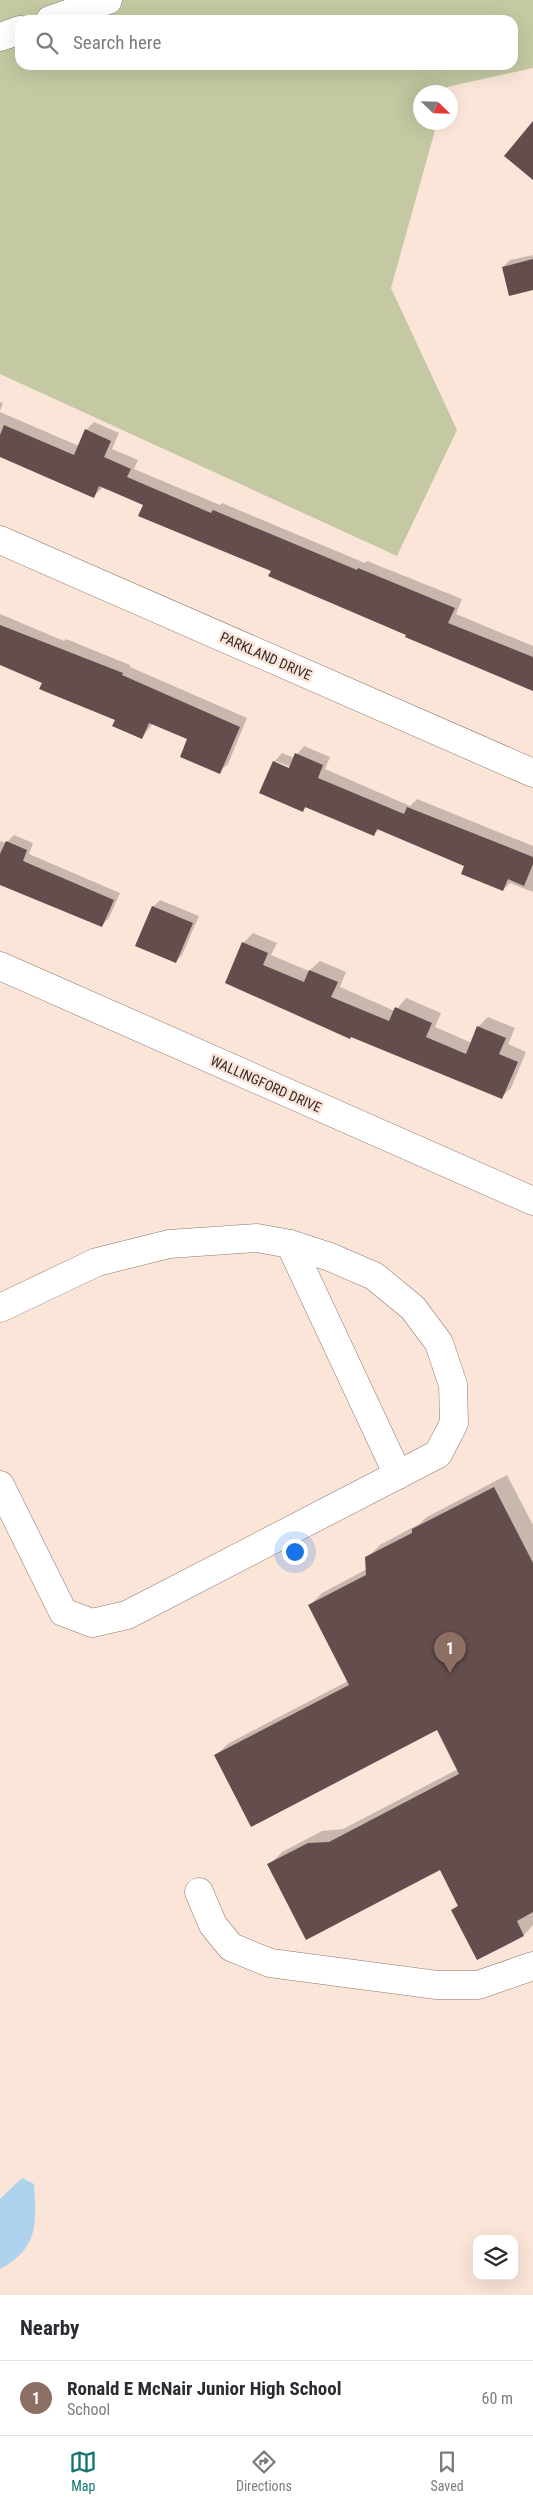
<!DOCTYPE html>
<html lang="en">
<head>
<meta charset="utf-8">
<style>
	:root { --surface:#fff; --page:#f2f2f3; --text:#2b2b33; --muted:#7c7c81; --line:#e1e1e2; --accent:#0f766e }
	body { margin:0; font-family:"Roboto Condensed",sans-serif; background:var(--page); color:var(--text) }
	.controls { position:absolute; right:15px; bottom:15px; display:grid; overflow:hidden; border-radius:10px; box-shadow:0 5px 20px #0002 }
	.controls button { width:45px; height:45px; display:grid; place-items:center; padding:0; border:0; border-bottom:1px solid var(--line); background:var(--surface); color:var(--text); font:25px sans-serif }
	.compass { position:absolute; left:413px; top:85px; width:45px; height:45px; border-radius:50%; background:var(--surface); box-shadow:0 5px 20px #0002; rotate:113deg }
	.you { position:absolute; left:294px; top:1551px; width:18px; height:18px; margin:-12px; border:4px solid #fff; border-radius:50%; background:#1a73e8; box-shadow:0 0 0 8px #1a73e833 }
	.badge { display:grid; place-items:center; width:32px; height:32px; border-radius:50%; background:var(--accent); color:#fff; font-size:16px; font-weight:700 }
	.pin { position:absolute; translate:-50% -41px; filter:drop-shadow(0 1px 2px #0008) }
	.pin::after { content:''; position:absolute; top:26px; width:18px; height:15px; background:inherit; clip-path:polygon(0 0,100% 0,50% 100%) }
	.list { margin:0; padding:0; list-style:none }
	h2 { display:flex; justify-content:space-between; align-items:center; height:65px; margin:0; padding:0 20px; font-size:21px }
	h2 small { font-size:16px; font-weight:400; color:var(--muted) }
	.list li { display:grid; grid-template-columns:32px 1fr auto; gap:15px; align-items:center; box-sizing:border-box; height:75px; padding:0 20px; border-top:1px solid var(--line) }
	.list b { display:block; font-size:19px; white-space:nowrap }
	.list p { margin:0; font-size:16px; white-space:nowrap; color:var(--muted) }
	.list em { font-size:16px; font-style:normal; color:var(--muted) }
	.icon { flex:none; width:28px; height:28px; fill:none; stroke:currentColor; stroke-width:2; stroke-linecap:round; stroke-linejoin:round }
	.map { position:relative; flex:none; width:533px; height:2295px; overflow:hidden }
	.search { position:absolute; background:var(--surface); box-shadow:0 5px 20px #0002; left:15px; right:15px; top:15px; height:55px; display:flex; align-items:center; gap:12px; box-sizing:border-box; padding:0 18px; border-radius:15px; color:var(--muted); font-size:19px }
	.sheet { height:140px; background:var(--surface) }
	nav { display:flex; justify-content:space-around; align-items:center; box-sizing:border-box; height:70px; border-top:1px solid var(--line); background:var(--surface); font-size:14px; color:var(--muted) }
	nav a { display:grid; justify-items:center; gap:2px }
	nav .on { color:var(--accent) }
	.map>svg:first-child { display:block }
	.green { fill:#c4c9a3; fill-rule:evenodd }
	.water { fill:#add3ed }
	.shadow { fill:#0003; fill-rule:evenodd }
	.building { fill:#634e4d }
	.lines { fill:none; stroke-linecap:round; stroke-linejoin:round }
	.minor-casing { stroke:#8d796e; stroke-width:29 }
	.minor { stroke:#fff; stroke-width:28 }
	.labels { text-anchor:middle; stroke-width:5; stroke-linejoin:round; paint-order:stroke }
	.street-label { font-size:14px; fill:#352c28; stroke:#fbe5d9 }
</style>
</head>
<body>
<div class="map">
<svg width="533" height="2295" viewBox="0 0 533 2295">
	<rect width="100%" height="100%" fill="#fbe5d9"/>
	<path class="green" d="M0,0H533V68L447,87L446,92H420V122L437,123L391,288L457,430L397,556L0,374ZM20,20H513V65H20Z"/>
	<path class="water" d="M22,2178L34,2184C37,2223 38,2249 0,2269V2199Z"/>
	<g class="shadow">
		<path d="M533,255V289L503,267L510,260Z"/>
		<path d="M0,402L3,403L0,411Z"/>
		<path d="M0,412L79,446L86,430L94,422L119,433L112,449L138,460L134,469L220,505L222,503L365,563L367,561L462,599L456,614L533,646V691L272,570L144,504L103,487L93,497L0,456Z"/>
		<path d="M0,614L64,641L66,639L130,665V667L247,718L228,764L219,772L189,739L153,723L142,738L116,719L43,682L0,664Z"/>
		<path d="M304,746L330,757L325,769L410,806L417,799L533,846V892L510,883L503,890L466,865L380,829L374,834L307,806L303,810L274,762L282,753L294,758ZM276,761L295,769L294,771L276,764Z"/>
		<path d="M14,835L33,843L29,854L120,893L109,918L102,925L0,882V841L6,843Z"/>
		<path d="M160,900L199,916L182,955L175,962L153,907Z"/>
		<path d="M253,933L277,943L271,955L309,971L320,961L346,972L340,987L395,1011L406,998L441,1013L435,1027L472,1043L478,1027L488,1017L515,1028L508,1044L526,1052L511,1088L502,1097L227,982L243,943Z"/>
		<path d="M507,1475L533,1525V1925L524,1935L477,1959L453,1910L459,1904L440,1868L269,1865L282,1852L322,1831L343,1829L458,1769L437,1728L216,1755L229,1743L348,1681L309,1606L322,1593L367,1569V1558L380,1545L419,1524L427,1517Z"/>
	</g>
	<g class="building">
		<path d="M533,121V180L504,156Z"/>
		<path d="M533,259V290L509,296L502,267Z"/>
		<path d="M4,425L74,455L85,429L111,441L104,457L131,469L127,477L211,513L213,510L357,570L358,568L455,608L448,623L533,657V691L405,637L406,635L268,576L271,571L138,516L143,505L99,486L94,498L0,457V435Z"/>
		<path d="M0,625L123,673L122,675L240,727L220,774L180,757L187,739L149,723L142,739L112,726L115,720L39,689L42,683L0,665Z"/>
		<path d="M295,753L323,765L318,778L404,814L407,807L533,857V864L524,886L508,879L503,891L461,874L464,866L377,829L374,836L305,807L303,812L259,793L273,761L289,768Z"/>
		<path d="M6,841L27,850L23,861L114,900L102,927L0,885V854Z"/>
		<path d="M152,906L193,923L176,963L135,946Z"/>
		<path d="M242,942L268,953L263,965L304,982L309,970L338,982L331,997L389,1021L395,1007L432,1023L426,1037L466,1054L477,1026L506,1038L499,1054L518,1062L502,1099L351,1037L350,1039L225,983Z"/>
		<path d="M494,1487L533,1563V1912L517,1921L524,1936L477,1960L451,1910L458,1906L440,1870L306,1940L267,1864L308,1843L329,1842L459,1774L437,1730L251,1827L214,1755L349,1685L308,1605L366,1575L365,1557L412,1533V1529Z"/>
	</g>
	<g class="lines">
		<g class="minor-casing">
			<g id="minor">
				<path d="M50,20L108,0"/>
				<path d="M0,37L20,30"/>
				<path d="M0,540L533,773"/>
				<path d="M0,966L533,1201"/>
				<path d="M290,1244L398,1475"/>
				<path d="M0,1308L97,1262L169,1244L257,1238L290,1244L330,1257L374,1276L413,1308L439,1343L453,1385L454,1423L438,1454L127,1615L92,1623L63,1612L0,1485"/>
				<path d="M199,1892L213,1925L231,1947L270,1963L437,1985H478L533,1966"/>
			</g>
		</g>
		<use href="#minor" class="minor"/>
	</g>
	<g class="labels">
		<g class="street-label">
			<text transform="translate(266 656) rotate(24)" y="5">PARKLAND DRIVE</text>
			<text transform="translate(266 1084) rotate(24)" y="5">WALLINGFORD DRIVE</text>
		</g>
	</g>
</svg>
<div class="controls">
<button><svg class="icon" aria-label="layers" viewBox="0 0 24 24"><path d="M12 4l9 5-9 5-9-5zM3 14l9 5 9-5"/></svg></button>
</div>
<svg class="compass" viewBox="-18 -18 36 36"><path d="M0-13l5 13h-10z" fill="#e53935"/><path d="M0 13l5-13h-10z" fill="#7c7c81"/></svg>
<div class="you"></div>
<div class="pin badge" style="left:450px;top:1673px;background:#8d6e63">1</div>
<div class="search"><svg class="icon" aria-label="search" viewBox="0 0 24 24"><circle cx="10" cy="10" r="6"/><path d="M15 15l6 6"/></svg>Search here</div>
</div>
<section class="sheet">
<h2>Nearby<small></small></h2>
<ul class="list">
<li><span class="badge" style="background:#8d6e63">1</span><div><b>Ronald E McNair Junior High School</b><p>School</p></div><em>60 m</em></li>
</ul>
</section>
<nav>
<a class="on"><svg class="icon" aria-label="map" viewBox="0 0 24 24"><path d="M3 6l6-2 6 2 6-2v14l-6 2-6-2-6 2zM9 4v14M15 6v14"/></svg>Map</a>
<a><svg class="icon" aria-label="directions" viewBox="0 0 24 24"><path d="M12 3l9 9-9 9-9-9zM9 14v-3h6M13 9l2 2-2 2"/></svg>Directions</a>
<a><svg class="icon" aria-label="saved" viewBox="0 0 24 24"><path d="M7 4h10v16l-5-4-5 4z"/></svg>Saved</a>
</nav>
</body>
</html>
